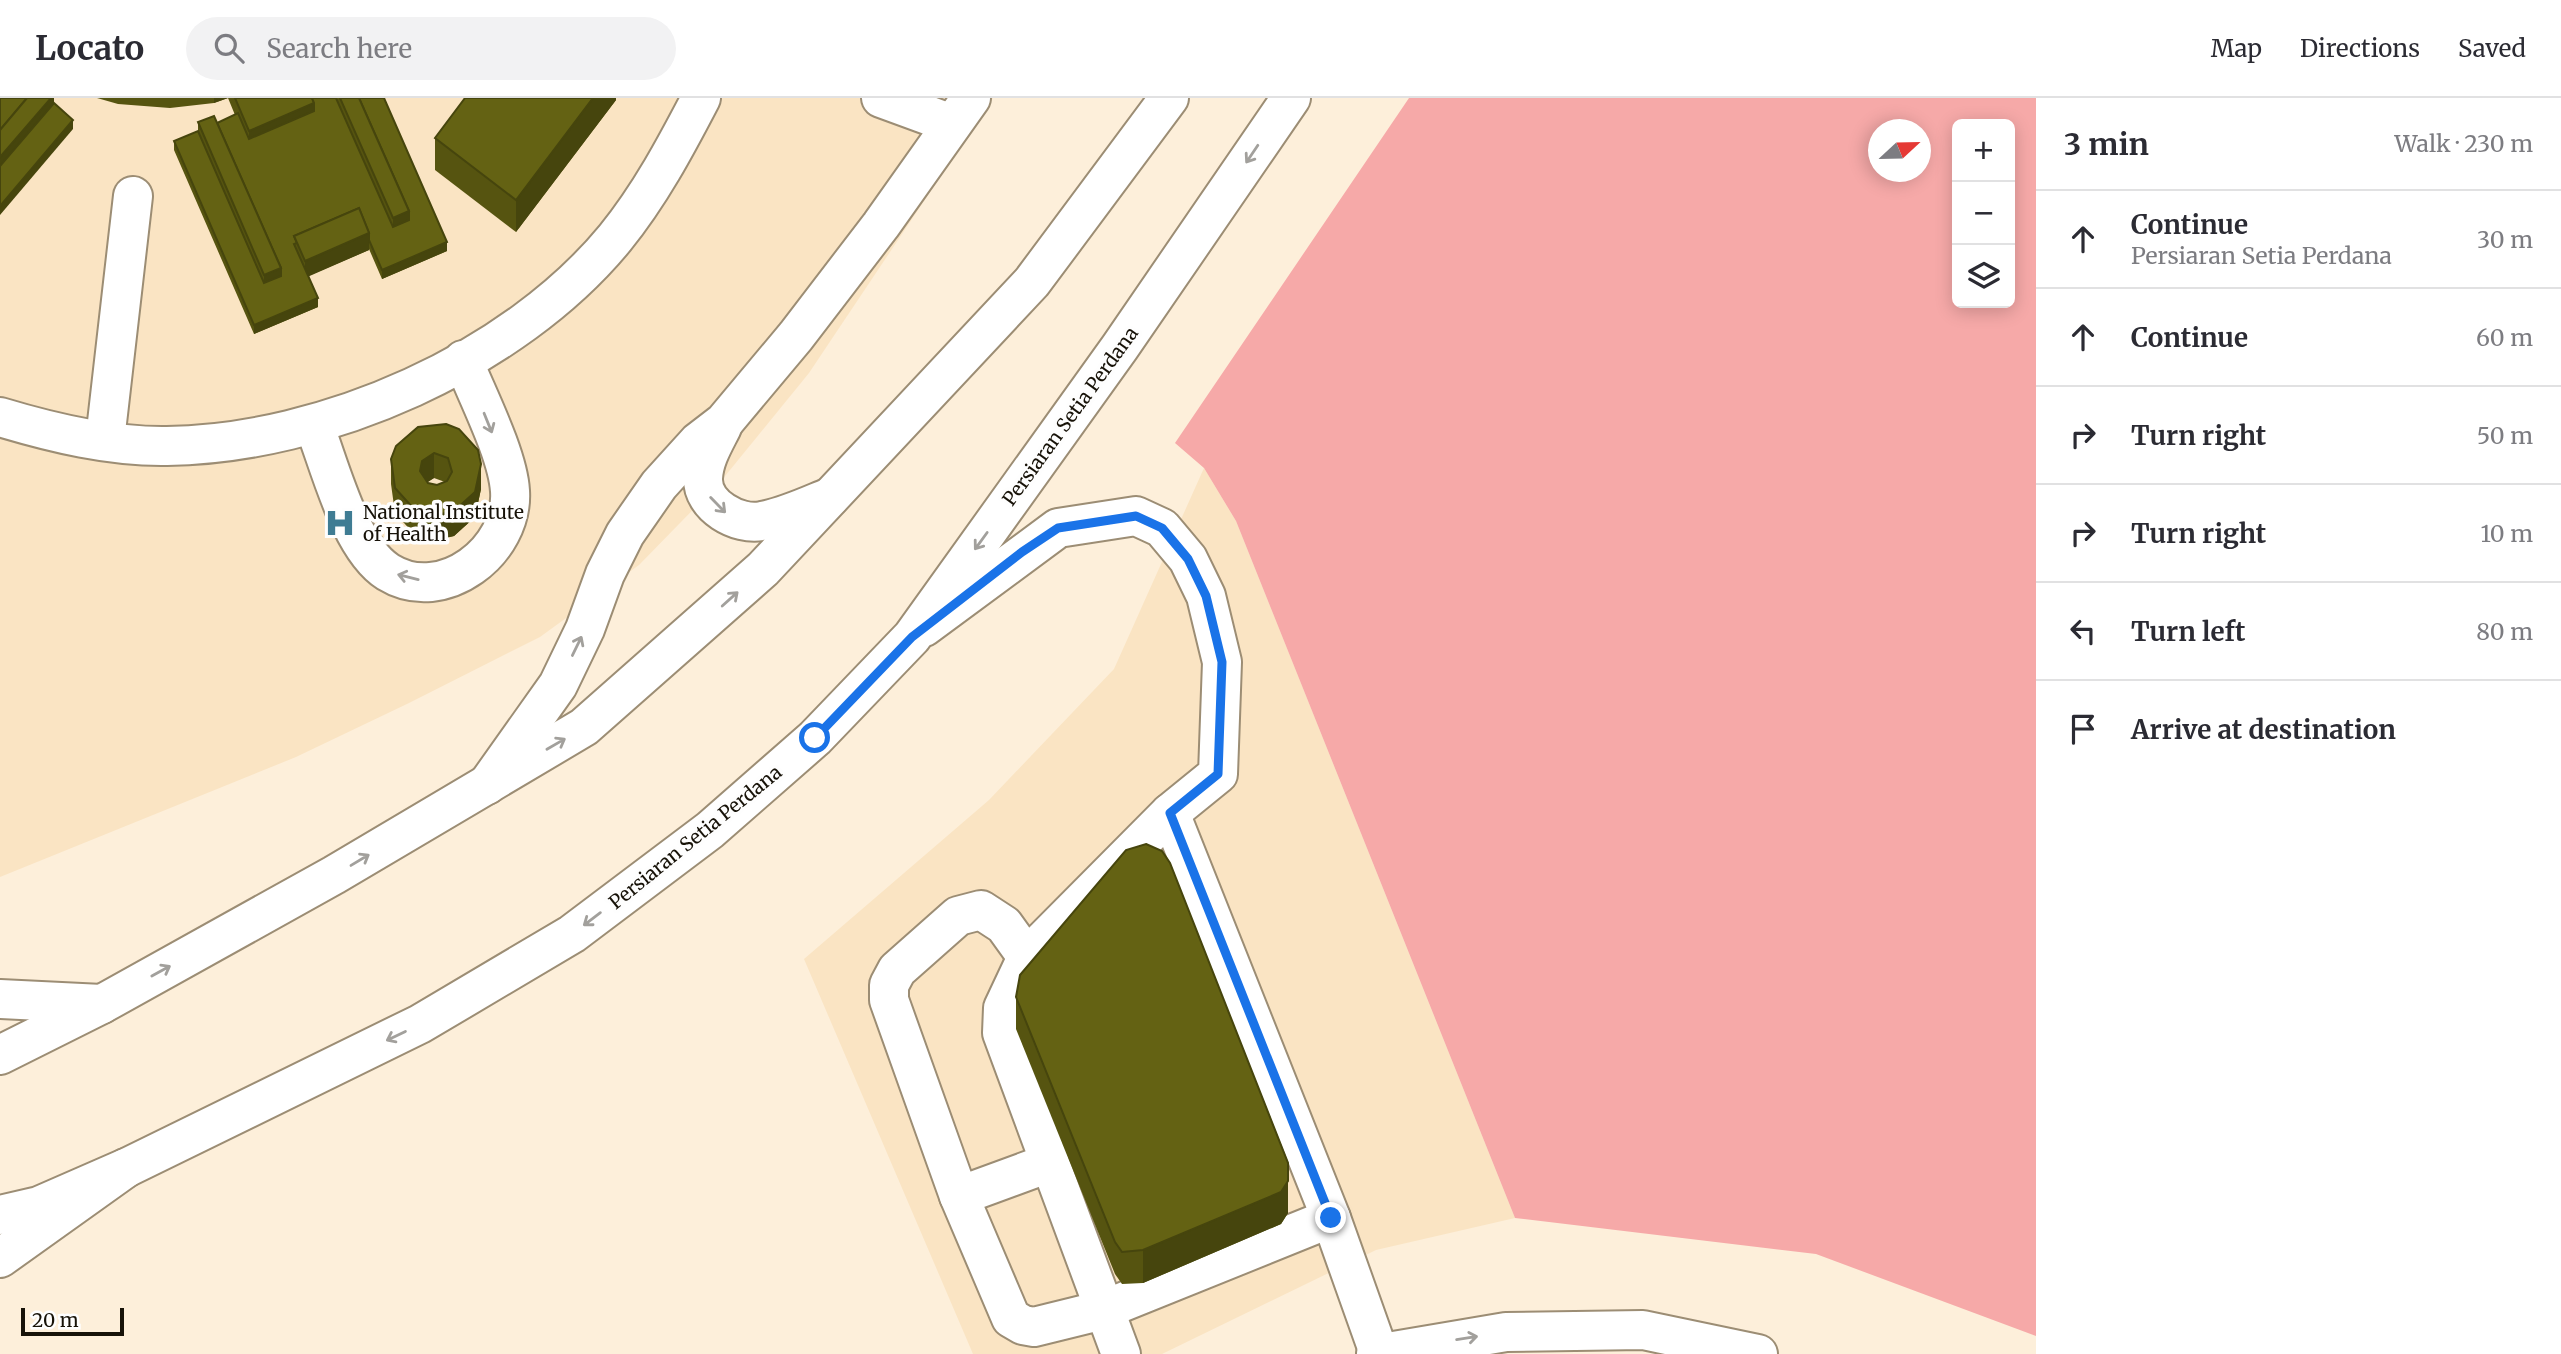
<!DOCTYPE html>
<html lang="en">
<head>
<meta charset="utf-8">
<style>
	:root { --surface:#fff; --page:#f2f2f3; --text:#2b2b33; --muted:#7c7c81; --line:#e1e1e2 }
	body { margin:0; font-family:Merriweather,serif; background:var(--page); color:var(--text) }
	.controls { position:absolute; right:21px; top:21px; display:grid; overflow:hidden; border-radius:10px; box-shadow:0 4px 18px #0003 }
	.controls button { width:63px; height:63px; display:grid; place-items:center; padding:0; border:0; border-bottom:2px solid var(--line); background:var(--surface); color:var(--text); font:35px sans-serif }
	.compass { position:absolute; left:1868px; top:21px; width:63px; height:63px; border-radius:50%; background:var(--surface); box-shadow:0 4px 18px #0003; rotate:68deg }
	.scale { position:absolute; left:21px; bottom:18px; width:103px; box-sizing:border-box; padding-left:7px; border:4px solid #171208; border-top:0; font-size:19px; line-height:24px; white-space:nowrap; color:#171208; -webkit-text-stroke:5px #fefefe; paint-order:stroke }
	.stop { position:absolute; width:21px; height:21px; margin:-16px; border:5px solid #1a73e8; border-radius:50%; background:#fff }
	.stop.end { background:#1a73e8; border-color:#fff; box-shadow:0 2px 7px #0008 }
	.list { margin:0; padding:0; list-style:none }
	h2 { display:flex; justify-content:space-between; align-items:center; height:91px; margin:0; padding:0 28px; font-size:30px }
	h2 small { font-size:23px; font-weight:400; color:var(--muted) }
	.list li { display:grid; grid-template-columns:46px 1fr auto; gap:21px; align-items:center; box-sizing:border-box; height:98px; padding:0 28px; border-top:2px solid var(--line) }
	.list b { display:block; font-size:26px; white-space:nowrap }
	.list p { margin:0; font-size:23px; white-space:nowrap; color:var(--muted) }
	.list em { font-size:23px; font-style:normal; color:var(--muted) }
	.icon { flex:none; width:38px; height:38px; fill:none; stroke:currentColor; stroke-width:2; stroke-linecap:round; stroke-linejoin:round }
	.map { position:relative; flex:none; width:2036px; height:1256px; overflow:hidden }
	header { display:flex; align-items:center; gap:42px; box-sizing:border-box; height:98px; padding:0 35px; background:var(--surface); border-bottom:2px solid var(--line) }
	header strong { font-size:33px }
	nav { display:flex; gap:38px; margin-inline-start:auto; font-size:24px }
	.search { width:490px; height:63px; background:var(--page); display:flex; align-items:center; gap:18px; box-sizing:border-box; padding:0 24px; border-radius:38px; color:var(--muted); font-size:26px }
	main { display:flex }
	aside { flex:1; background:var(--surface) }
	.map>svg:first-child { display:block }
	.built { fill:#fae4c3 }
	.green { fill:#f6a9a8; fill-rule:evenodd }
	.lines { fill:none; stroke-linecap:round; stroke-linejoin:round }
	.minor-casing { stroke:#9c8d74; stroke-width:42 }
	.major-casing { stroke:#9c8d74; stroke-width:42 }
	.highway-casing { stroke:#9c8d74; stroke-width:42 }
	.minor { stroke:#fff; stroke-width:38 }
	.major { stroke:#fff; stroke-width:38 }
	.highway { stroke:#fff; stroke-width:38 }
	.wall { fill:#565410; fill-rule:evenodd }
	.shaded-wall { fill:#46450d }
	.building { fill:#646213; stroke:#46450d; stroke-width:2; fill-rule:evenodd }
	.oneway { stroke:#a2a09c }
	.route { stroke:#1a73e8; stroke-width:9 }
	.labels { text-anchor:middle; stroke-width:7; stroke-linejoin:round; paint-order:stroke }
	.street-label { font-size:19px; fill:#171208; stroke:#fefefe }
	.poi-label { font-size:19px; fill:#171208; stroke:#fefefe; text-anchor:start }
</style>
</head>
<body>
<header>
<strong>Locato</strong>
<div class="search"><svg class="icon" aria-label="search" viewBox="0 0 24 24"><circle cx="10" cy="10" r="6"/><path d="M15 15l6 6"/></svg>Search here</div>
<nav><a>Map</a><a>Directions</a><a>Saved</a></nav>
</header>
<main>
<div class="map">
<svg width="2036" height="1256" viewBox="0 0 2036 1256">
	<rect width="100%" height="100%" fill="#fdefda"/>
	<g class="built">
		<path d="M0,0H993L809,275L721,383L639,467L540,539L409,605L296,659L0,779Z"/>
		<path d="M1204,370L1236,423L1515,1120L1376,1152L1162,1256H973L804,861L989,702L1114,571Z"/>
	</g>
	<path class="green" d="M1409,0H2036V1238L1816,1156L1515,1120L1236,423L1204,370L1175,345ZM1957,26H2010V205H1957ZM1878,32H1920V74H1878Z"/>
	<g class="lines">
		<g class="minor-casing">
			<g id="minor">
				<path d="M881,0L952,26"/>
				<path d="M0,319C53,335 111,349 167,348C325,346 514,263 615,140C650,97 676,48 701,0"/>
				<path d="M314,327C330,368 350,450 388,474C443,508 514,452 510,393C508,357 477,297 463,262"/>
				<path d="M722,329C714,345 704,361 703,380C702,408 738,428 762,423C785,419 808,408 830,399"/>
				<path d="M105,342L133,98"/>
				<path d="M924,529L1058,430L1136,418L1162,430L1188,461L1206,498L1222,564L1218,676L1170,715L1331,1120L1379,1255"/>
				<path d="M487,687L558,587L585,531L605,476L625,436L659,387L698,344L724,324L796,238L881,127L971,0"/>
				<path d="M1027,859L1004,827L981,812L958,818L897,872L889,887V902L959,1098L1011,1220L1023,1227L1034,1229L1103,1212L1331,1120"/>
				<path d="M959,1098L1049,1065"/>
				<path d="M1121,1256L1002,935L1003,910L1027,859L1170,715"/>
				<path d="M1376,1256L1506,1234L1643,1232L1758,1256"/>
			</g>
		</g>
		<g class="major-casing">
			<g id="major">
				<path d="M0,957L102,906L334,777L584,629L763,471L1032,184L1169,0"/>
				<path d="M0,1117L39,1108L126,1070L420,926L572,836L710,732L815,640L912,539L1120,249L1291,0"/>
			</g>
		</g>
		<g class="highway-casing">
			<g id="highway">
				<path d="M0,901L102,906"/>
				<path d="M0,1160L126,1070"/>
			</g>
		</g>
		<use href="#minor" class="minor"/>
		<use href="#major" class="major"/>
		<use href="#highway" class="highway"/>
	</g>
	<g class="wall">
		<path d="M97,0H384L447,153L382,181L369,151V152L308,178L318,209L254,236L174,52V43L198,33V24L217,25L235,17L228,0L214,5L170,10L118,6Z"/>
		<path d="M616,0V2L516,134L435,72V40Z"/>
		<path d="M418,329L481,391L475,419L454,438L441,441L414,436L395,415L391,386V361ZM434,380L445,384L437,387L428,385L427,384Z"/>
		<path d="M1016,899L1288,1115L1281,1126L1143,1185L1122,1186L1115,1176L1016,931Z"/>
	</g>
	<g class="shaded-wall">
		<path d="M51,0H54V14L0,77V59Z"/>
		<path d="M214,0H228L214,5Z"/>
		<path d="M593,0H616V2L516,134V102Z"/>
		<path d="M314,5V22L249,50V33Z"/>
		<path d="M73,22V31L0,117V108Z"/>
		<path d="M409,113V130L393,138V120Z"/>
		<path d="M369,135V152L305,180V163Z"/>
		<path d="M447,144V153L382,181V172Z"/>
		<path d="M281,170V187L264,194V177Z"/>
		<path d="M318,200V209L254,236V227Z"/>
		<path d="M434,355V380L422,388L420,373L422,363Z"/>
		<path d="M481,366V391L475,419L454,438L441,441V416Z"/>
		<path d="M1288,1083V1115L1281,1126L1143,1185V1152Z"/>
	</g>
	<g class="building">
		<path d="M0,0H27L0,32Z"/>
		<path d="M27,0H51L0,59V32Z"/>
		<path d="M235,0H312L314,5L249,33Z"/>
		<path d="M312,0H336L393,129L409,122V113L359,0H384L447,144L382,172L369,142V135L359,110L294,138L297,145L294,146L318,200L254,227L174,43L198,33L264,185L281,178V170L217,25L238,15L249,41L314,13V5Z"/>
		<path d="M340,0H359L409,113L393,120Z"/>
		<path d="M465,0H593L516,102L435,40Z"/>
		<path d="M54,5L73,22L0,108V68Z"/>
		<path d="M214,18L281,170L264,177L198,24Z"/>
		<path d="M359,110L369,135L305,163L294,138Z"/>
		<path d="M446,326L459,331L478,352L481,366L475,394L454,413L441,416L414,411L395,390L391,361L396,348L418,329ZM434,355L448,360L452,374L447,383L437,387L428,385L420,373L422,363Z"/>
		<path d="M1146,746L1162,753L1170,765L1288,1065V1083L1281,1094L1143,1152L1122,1154L1115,1144L1016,899L1020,877L1126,752Z"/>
	</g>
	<defs><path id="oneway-shaft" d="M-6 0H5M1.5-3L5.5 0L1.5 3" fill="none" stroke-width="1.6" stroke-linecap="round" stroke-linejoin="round" transform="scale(1.75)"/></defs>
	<g class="oneway">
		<use href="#oneway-shaft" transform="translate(1252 56) rotate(124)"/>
		<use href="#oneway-shaft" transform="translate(488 325) rotate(68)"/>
		<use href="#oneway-shaft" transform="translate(718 407) rotate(46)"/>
		<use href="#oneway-shaft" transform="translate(981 443) rotate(126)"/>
		<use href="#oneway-shaft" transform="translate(408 479) rotate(-166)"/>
		<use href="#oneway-shaft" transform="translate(730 501) rotate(-42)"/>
		<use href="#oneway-shaft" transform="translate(577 548) rotate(-64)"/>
		<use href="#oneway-shaft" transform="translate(556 646) rotate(-30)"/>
		<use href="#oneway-shaft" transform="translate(360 762) rotate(-31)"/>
		<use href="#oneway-shaft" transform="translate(592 821) rotate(143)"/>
		<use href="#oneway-shaft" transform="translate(161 873) rotate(-29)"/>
		<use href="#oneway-shaft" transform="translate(396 938) rotate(154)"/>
		<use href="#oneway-shaft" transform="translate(1467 1240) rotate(-9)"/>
	</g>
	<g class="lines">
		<path class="route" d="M815,640L912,539L1022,454L1058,430L1136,418L1162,430L1188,461L1206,498L1222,564L1218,676L1170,715L1331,1120"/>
	</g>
	<defs>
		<g id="hospital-bare" transform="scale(2.415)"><path d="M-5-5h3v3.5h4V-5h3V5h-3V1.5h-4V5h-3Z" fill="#3f7c93" stroke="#fefefe" stroke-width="2.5" paint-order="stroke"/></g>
	</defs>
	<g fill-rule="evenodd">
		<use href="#hospital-bare" x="340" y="425"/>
	</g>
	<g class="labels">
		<g class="street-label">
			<text transform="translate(1070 318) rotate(-54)" y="7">Persiaran Setia Perdana</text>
			<text transform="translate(695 739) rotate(-39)" y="7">Persiaran Setia Perdana</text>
		</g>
		<g class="poi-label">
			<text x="363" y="421">National Institute<tspan x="363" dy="22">of Health</tspan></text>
		</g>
	</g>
</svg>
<div class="controls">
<button>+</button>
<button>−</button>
<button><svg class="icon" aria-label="layers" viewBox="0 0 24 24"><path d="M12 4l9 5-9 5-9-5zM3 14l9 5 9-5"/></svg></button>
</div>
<svg class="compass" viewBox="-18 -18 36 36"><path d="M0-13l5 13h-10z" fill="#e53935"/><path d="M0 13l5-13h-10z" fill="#7c7c81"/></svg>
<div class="scale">20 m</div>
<div class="stop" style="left:815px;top:640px"></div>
<div class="stop end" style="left:1331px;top:1120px"></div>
</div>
<aside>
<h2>3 min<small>Walk · 230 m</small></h2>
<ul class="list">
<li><svg class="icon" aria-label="ahead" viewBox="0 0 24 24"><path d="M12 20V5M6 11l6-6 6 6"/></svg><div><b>Continue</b><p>Persiaran Setia Perdana</p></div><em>30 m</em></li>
<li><svg class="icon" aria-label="ahead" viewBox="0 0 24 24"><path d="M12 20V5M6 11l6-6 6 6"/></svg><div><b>Continue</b></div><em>60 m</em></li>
<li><svg class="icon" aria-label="right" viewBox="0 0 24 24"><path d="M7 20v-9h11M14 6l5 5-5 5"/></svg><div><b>Turn right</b></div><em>50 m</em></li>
<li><svg class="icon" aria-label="right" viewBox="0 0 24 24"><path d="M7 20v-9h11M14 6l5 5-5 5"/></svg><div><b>Turn right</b></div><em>10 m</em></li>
<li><svg class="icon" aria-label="left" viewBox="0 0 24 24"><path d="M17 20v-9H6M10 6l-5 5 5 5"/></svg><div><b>Turn left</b></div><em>80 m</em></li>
<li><svg class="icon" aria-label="arrive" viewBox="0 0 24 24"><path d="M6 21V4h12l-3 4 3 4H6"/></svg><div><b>Arrive at destination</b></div></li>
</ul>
</aside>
</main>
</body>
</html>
